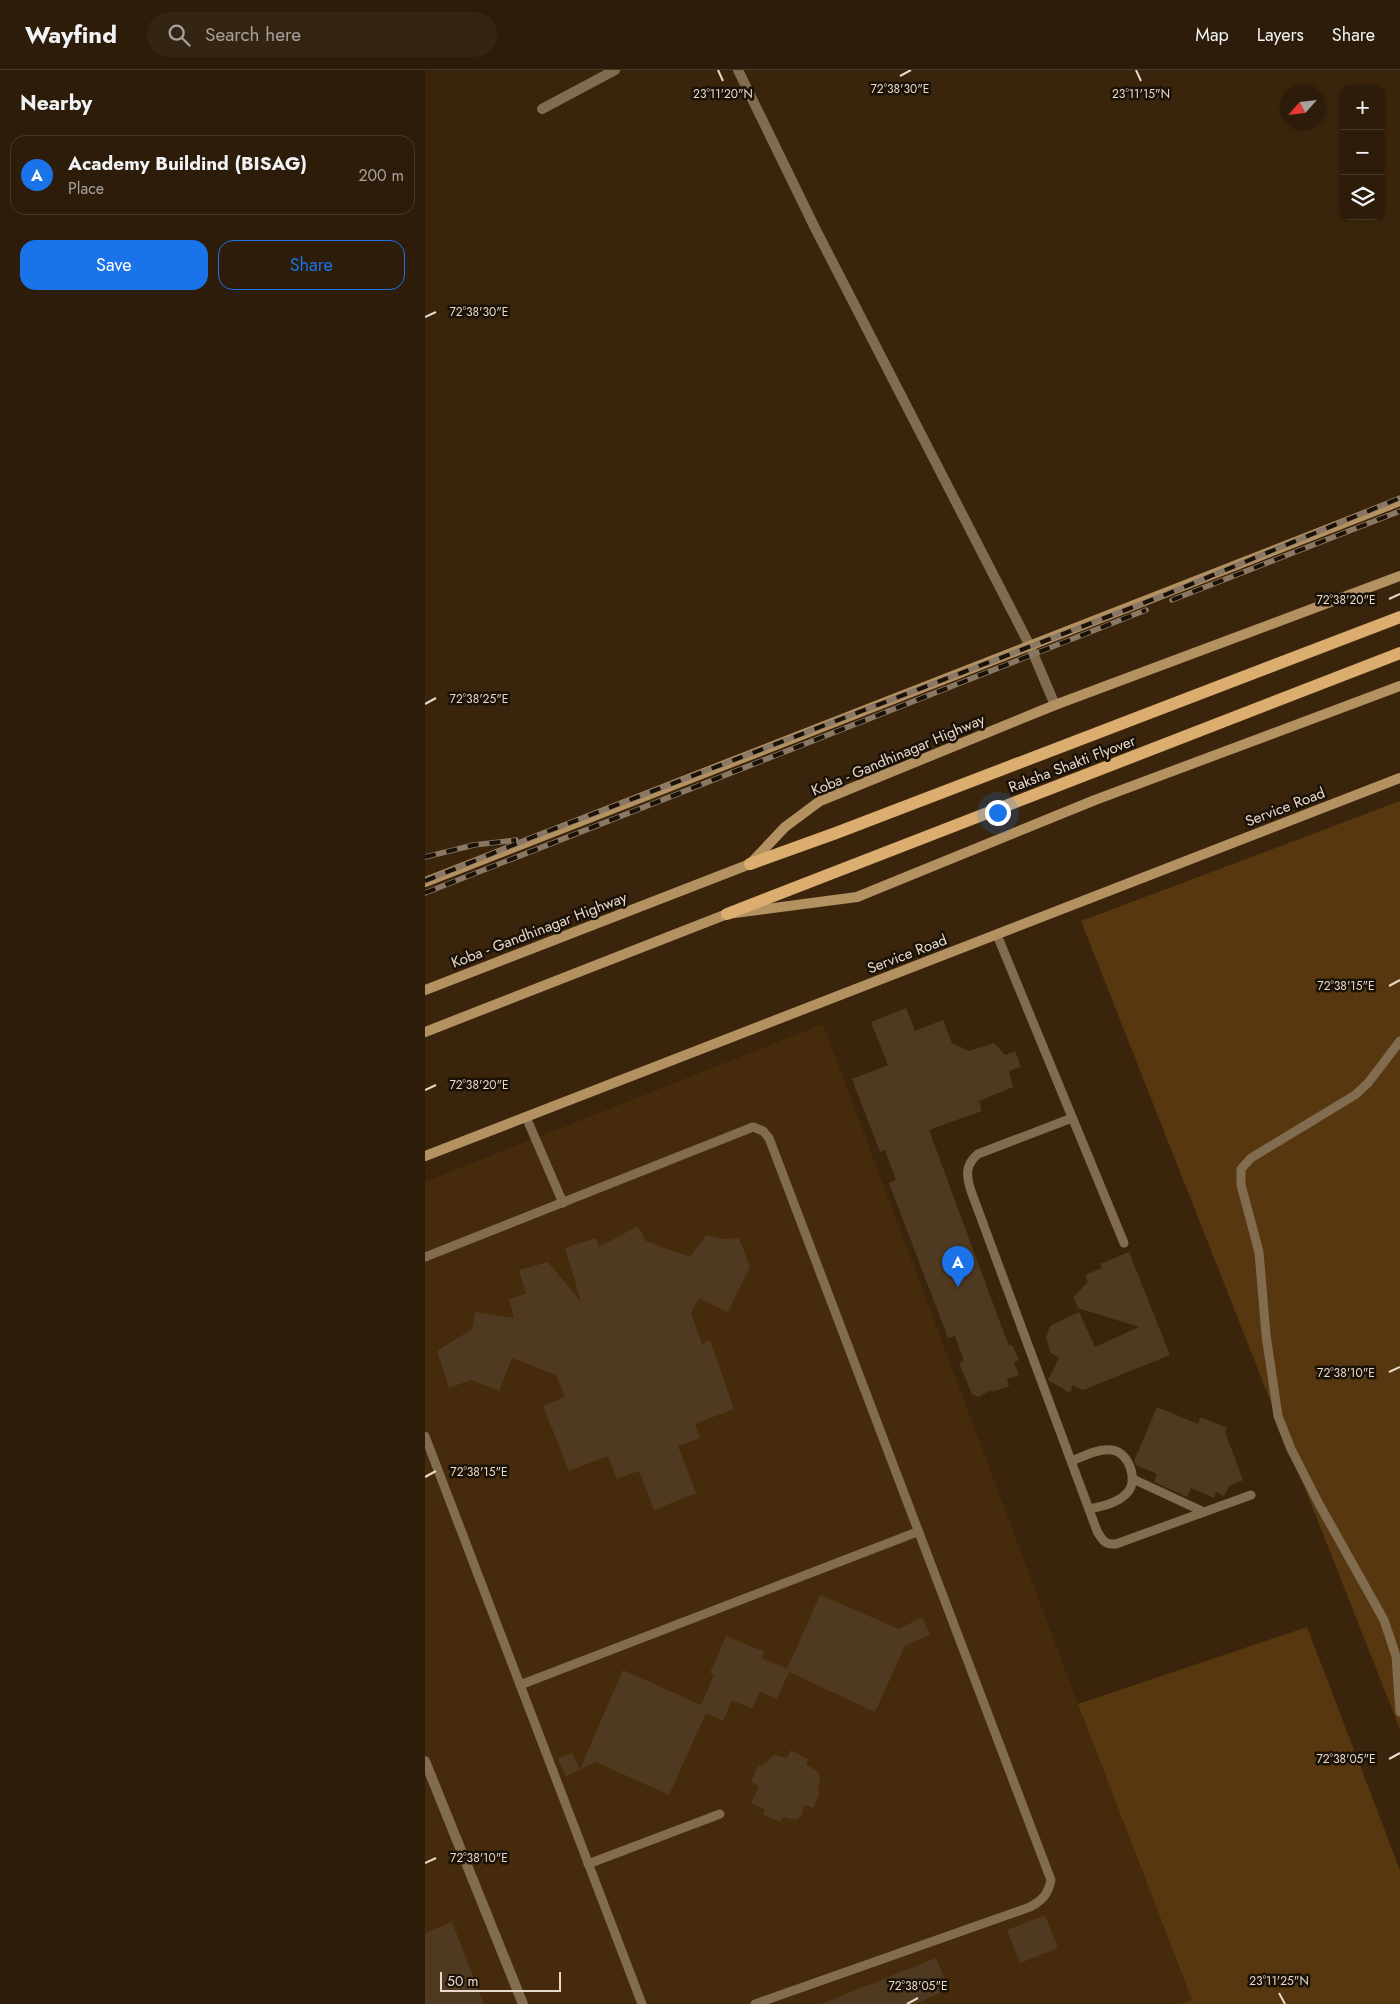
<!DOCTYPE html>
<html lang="en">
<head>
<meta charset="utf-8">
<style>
	:root { --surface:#2c1c09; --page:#342512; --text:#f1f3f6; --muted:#a6a19c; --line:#483a2a; --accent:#1a73e8 }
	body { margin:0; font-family:Jost,sans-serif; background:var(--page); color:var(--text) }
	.controls { position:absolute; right:15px; top:15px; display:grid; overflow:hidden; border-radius:10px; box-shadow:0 1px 4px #0004 }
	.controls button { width:45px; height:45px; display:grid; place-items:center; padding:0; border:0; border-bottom:1px solid var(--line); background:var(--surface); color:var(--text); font:25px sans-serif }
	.compass { position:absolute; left:855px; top:15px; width:45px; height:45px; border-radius:50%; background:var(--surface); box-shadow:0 1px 4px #0004; rotate:243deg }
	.scale { position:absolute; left:15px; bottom:12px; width:121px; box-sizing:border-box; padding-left:5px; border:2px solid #e7d9cb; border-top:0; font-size:14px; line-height:18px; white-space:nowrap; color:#e7d9cb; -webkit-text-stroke:4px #1a1107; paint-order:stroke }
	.you { position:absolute; left:572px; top:742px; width:18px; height:18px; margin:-12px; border:4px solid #fff; border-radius:50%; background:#1a73e8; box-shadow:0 0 0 8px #1a73e833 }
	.badge { display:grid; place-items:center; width:32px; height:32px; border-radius:50%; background:var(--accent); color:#fff; font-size:16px; font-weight:700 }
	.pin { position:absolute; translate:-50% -41px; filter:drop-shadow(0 1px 2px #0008) }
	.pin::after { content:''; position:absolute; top:26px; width:18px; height:15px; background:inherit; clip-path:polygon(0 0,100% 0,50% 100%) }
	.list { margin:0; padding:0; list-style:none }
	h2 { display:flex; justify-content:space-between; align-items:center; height:65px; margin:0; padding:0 20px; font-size:21px }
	h2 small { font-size:16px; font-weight:400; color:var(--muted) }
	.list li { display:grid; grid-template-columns:32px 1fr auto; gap:15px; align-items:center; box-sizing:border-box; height:80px; margin:0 10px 10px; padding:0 10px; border:1px solid var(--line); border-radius:15px }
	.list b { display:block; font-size:19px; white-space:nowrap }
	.list p { margin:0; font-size:16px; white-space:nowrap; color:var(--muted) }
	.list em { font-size:16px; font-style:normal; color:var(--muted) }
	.actions { display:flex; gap:10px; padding:15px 20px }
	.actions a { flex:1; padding:11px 0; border:1px solid var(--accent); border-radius:15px; text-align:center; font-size:18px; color:var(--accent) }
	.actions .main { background:var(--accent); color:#fff }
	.icon { flex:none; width:28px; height:28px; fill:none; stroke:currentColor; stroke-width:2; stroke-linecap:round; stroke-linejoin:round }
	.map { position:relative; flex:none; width:975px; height:1934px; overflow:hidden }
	header { display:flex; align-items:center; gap:30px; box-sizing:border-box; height:70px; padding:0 25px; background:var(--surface); border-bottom:1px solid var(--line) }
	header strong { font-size:24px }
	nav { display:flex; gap:28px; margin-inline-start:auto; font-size:18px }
	.search { width:350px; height:45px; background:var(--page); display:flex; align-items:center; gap:12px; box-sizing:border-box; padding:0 18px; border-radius:28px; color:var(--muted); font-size:19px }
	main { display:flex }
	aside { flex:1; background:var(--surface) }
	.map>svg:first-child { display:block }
	.built { fill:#452b0b }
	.green { fill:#57370f }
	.building { fill:#4f3921 }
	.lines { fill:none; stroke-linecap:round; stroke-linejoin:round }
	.lane { stroke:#826c4f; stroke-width:9 }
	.street { stroke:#826c4f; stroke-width:10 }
	.secondary { stroke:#b49161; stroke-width:10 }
	.primary { stroke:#dbad6f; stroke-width:12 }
	.rail-casing { stroke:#8a7864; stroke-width:5.5 }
	.rail { stroke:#1a1107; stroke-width:4; stroke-dasharray:11; stroke-linecap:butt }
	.ticks { fill:none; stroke:#e7d9cb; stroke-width:2 }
	.labels { text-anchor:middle; stroke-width:5; stroke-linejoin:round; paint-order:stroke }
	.street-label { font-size:15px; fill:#e7d9cb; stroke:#1a1107 }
	.ticks-label { font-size:12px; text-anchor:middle; fill:#e7d9cb; stroke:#1a1107; stroke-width:5; stroke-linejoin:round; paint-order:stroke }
</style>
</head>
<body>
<header>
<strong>Wayfind</strong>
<div class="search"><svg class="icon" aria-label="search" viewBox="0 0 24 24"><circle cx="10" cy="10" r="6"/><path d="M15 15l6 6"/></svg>Search here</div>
<nav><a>Map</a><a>Layers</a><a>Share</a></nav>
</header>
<main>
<aside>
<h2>Nearby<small></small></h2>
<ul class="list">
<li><span class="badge">A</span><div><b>Academy Buildind (BISAG)</b><p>Place</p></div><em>200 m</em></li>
</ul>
<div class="actions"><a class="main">Save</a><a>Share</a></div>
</aside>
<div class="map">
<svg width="975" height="1934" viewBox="0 0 975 1934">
	<rect width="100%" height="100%" fill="#3a250c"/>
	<path class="built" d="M398,954L653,1634L767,1930L975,1934H0V1112Z"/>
	<g class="green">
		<path d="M975,731V1659L656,851Z"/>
		<path d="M882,1557L975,1800V1934H756L767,1930L653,1634Z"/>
	</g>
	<g class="building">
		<path d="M481,938L490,961L518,950L527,973L544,981L569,973L580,985L590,981L596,997L584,1001L588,1017L554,1031L557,1041L504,1060L577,1258L584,1275H587L594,1290L589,1292L594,1305L582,1309L584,1316L567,1322L566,1320L553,1327L547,1324L534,1293L539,1291L530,1266L523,1268L464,1113L471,1110L460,1080L455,1082L427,1009L463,995L446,952Z"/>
		<path d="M213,1156L221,1171L265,1187L281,1165L297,1169L314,1168L325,1197L303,1242L274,1228L266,1243L277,1274L285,1270L309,1339L270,1354L275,1368L253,1376L271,1423L229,1440L214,1401L192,1409L183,1386L144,1401L118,1336L140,1327L131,1305L87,1288L74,1321L46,1310L24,1318L12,1281L47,1259L50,1242L89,1248L84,1229L101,1224L94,1200L123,1192L156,1232L140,1178L171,1168L174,1177Z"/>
		<path d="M704,1182L745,1285L658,1320L648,1315L645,1323L623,1310L634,1288L626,1283L621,1268L625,1256L654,1242L670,1277L714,1257L653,1238L648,1227L663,1212L660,1205L677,1198L675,1194Z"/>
		<path d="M732,1337L773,1354L776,1347L802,1358L800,1362L818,1410L804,1416L799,1426L791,1422L789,1428L766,1418L762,1427L729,1412L732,1404L711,1395L709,1391Z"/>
		<path d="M395,1525L474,1559L497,1547L505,1564L480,1576L450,1642L364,1602L352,1629L335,1621L327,1639L307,1630L298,1651L281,1643L244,1725L171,1692L141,1706L133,1689L147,1683L155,1699L198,1600L276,1635L289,1605L285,1603L301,1566L339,1582L337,1588L362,1599Z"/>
		<path d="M366,1680L383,1689L381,1694L393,1702L395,1707L393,1721L395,1722L388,1738L379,1735L377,1745L374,1748L371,1750L358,1747L355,1752L338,1744L340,1739L326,1733L334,1716L326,1712L333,1695L337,1696L349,1685L362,1688Z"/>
		<path d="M620,1845L633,1878L595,1893L582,1860Z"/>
		<path d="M27,1852L59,1934H0V1863Z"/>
		<path d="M511,1888L524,1919L490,1934H396Z"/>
	</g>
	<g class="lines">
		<g class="lane">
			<path d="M572,865L699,1173"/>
			<path d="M975,971L943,1013L930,1025L826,1088L816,1099V1115L834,1182L841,1265L853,1346L866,1379L894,1434L959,1550L971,1586L975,1642"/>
			<path d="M101,1047L138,1133"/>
			<path d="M647,1048L553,1084C540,1095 541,1105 546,1121L672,1461C677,1470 680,1475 691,1474L826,1425"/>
			<path d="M0,1187L328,1057L338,1061L344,1068L626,1810C623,1824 618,1830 605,1837L330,1934"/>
			<path d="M0,1366L217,1934"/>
			<path d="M647,1391C659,1386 674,1378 687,1380C704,1382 714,1411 702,1423C693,1433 678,1436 664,1439"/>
			<path d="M708,1409L779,1442"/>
			<path d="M95,1615L492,1462"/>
			<path d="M163,1794L295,1744"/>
		</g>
		<g class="street">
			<path d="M313,0L390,158L605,576L630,635"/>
			<path d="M117,39L190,0"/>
			<path d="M0,1691L98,1934"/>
		</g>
		<g class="secondary">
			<path d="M0,812L975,431"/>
			<path d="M0,920L325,794L360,757L395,731L630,635L975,506"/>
			<path d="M0,962L302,844L432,827L670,730L975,616"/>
			<path d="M0,1086L975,708"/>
		</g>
		<g class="primary">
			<path d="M325,794L411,763L975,547"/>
			<path d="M302,844L975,583"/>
		</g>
		<g class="rail-casing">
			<g id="rail">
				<path d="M747,530L975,441"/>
				<path d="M0,787L49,775L91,770"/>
				<path d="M0,811L108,767L742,524L975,428"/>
				<path d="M0,823L721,540"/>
			</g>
		</g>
		<use href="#rail" class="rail"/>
	</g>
	<path class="ticks" d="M293,0L298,11M711,0L716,11M475,6L486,0M0,247L11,242M964,529L975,524M0,634L11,628M964,916L975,910M0,1020L11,1015M964,1302L975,1297M0,1407L11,1401M964,1689L975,1683M0,1793L11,1788M854,1923L860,1934M482,1934L493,1928"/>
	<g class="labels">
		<g class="street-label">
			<text transform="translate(473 685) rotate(-23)" y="5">Koba - Gandhinagar Highway</text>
			<text transform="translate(647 694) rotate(-21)" y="5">Raksha Shakti Flyover</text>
			<text transform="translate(860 737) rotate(-21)" y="5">Service Road</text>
			<text transform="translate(114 860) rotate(-21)" y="5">Koba - Gandhinagar Highway</text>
			<text transform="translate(482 884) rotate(-21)" y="5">Service Road</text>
		</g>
	</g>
	<g class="ticks-label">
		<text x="475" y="23">72°38'30"E</text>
		<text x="298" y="28">23°11'20"N</text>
		<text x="716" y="28">23°11'15"N</text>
		<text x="54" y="246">72°38'30"E</text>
		<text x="921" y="534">72°38'20"E</text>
		<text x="54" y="633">72°38'25"E</text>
		<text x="921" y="920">72°38'15"E</text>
		<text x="54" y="1019">72°38'20"E</text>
		<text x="921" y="1307">72°38'10"E</text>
		<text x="54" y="1406">72°38'15"E</text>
		<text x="921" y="1693">72°38'05"E</text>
		<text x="54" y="1792">72°38'10"E</text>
		<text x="854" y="1915">23°11'25"N</text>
		<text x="493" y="1920">72°38'05"E</text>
	</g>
</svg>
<div class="controls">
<button>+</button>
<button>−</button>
<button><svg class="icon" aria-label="layers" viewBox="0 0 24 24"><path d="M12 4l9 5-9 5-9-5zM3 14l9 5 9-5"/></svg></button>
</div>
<svg class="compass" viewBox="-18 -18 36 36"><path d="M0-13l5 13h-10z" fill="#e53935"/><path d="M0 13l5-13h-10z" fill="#a6a19c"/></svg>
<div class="scale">50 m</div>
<div class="you"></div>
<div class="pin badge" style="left:533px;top:1217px">A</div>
</div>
</main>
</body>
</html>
